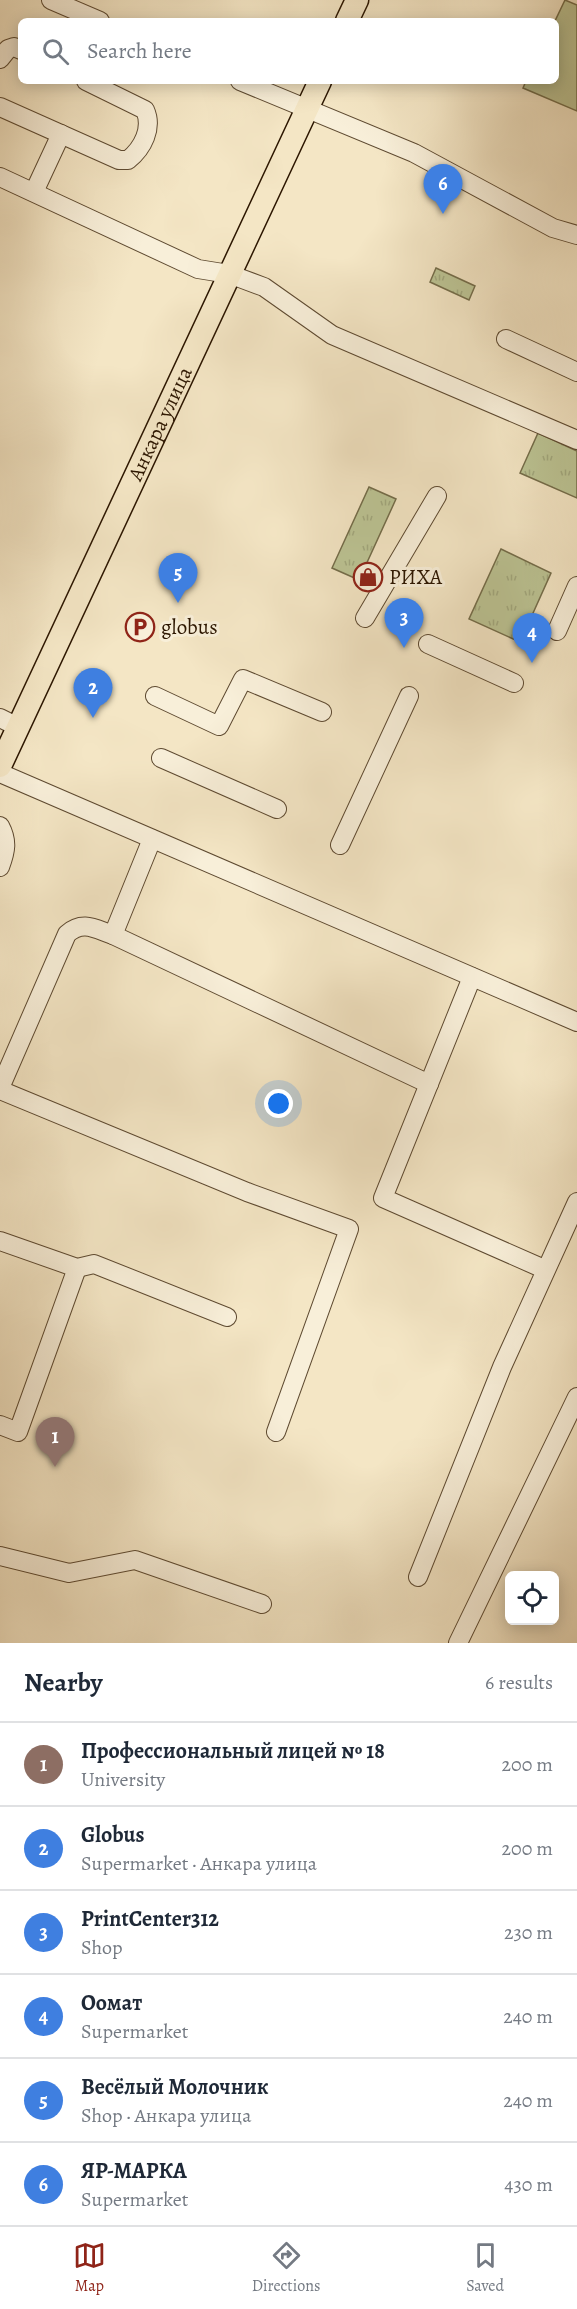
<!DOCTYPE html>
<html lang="en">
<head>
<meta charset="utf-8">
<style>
	:root { --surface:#fff; --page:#f2f2f3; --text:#1f2937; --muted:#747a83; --line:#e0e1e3; --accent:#8f2418 }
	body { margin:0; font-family:Alegreya,serif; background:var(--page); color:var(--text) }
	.controls { position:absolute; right:18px; bottom:18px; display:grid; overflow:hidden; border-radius:9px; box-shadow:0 3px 15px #0003 }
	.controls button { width:54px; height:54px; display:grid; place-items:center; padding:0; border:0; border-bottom:2px solid var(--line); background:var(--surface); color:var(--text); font:30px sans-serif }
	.you { position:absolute; left:279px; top:1104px; width:21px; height:21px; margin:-15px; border:4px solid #fff; border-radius:50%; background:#1a73e8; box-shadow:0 0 0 9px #1a73e833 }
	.badge { display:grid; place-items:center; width:39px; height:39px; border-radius:50%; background:var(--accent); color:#fff; font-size:20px; font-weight:700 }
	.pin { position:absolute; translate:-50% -50px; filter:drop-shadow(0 2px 3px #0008) }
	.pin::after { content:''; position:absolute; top:32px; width:21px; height:18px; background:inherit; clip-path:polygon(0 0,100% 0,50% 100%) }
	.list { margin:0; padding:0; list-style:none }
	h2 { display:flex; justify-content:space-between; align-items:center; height:78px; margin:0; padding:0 24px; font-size:26px }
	h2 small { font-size:20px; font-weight:400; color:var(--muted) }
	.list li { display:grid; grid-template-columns:39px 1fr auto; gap:18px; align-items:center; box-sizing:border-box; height:84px; padding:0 24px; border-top:2px solid var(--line) }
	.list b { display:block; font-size:22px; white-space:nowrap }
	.list p { margin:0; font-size:20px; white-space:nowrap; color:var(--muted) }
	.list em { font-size:20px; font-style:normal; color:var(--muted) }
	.icon { flex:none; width:33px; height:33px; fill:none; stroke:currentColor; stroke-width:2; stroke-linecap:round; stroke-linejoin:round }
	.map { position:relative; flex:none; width:577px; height:1643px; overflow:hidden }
	.search { position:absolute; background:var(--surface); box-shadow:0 3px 15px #0003; left:18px; right:18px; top:18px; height:66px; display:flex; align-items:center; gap:15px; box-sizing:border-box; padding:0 21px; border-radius:9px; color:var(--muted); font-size:22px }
	.sheet { height:582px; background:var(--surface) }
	nav { display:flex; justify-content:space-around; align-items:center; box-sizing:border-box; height:84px; border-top:2px solid var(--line); background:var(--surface); font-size:16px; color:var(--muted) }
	nav a { display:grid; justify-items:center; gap:3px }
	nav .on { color:var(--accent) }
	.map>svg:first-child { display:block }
	.park { fill:url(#park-tufts); stroke:#746d4a; stroke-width:1.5 }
	.pitch { fill:#bcc494; stroke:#746d4a; stroke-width:1.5 }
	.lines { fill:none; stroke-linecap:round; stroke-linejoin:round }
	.minor-casing { stroke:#5e4a31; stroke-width:20 }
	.major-casing { stroke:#2c1600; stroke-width:25 }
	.minor { stroke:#f8efd9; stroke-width:18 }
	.major { stroke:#f4e6c5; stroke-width:22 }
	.labels { text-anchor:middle; stroke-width:6; stroke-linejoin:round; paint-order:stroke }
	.street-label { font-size:21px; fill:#2c1600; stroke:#f8efd9 }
	.poi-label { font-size:21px; fill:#2c1600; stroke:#f8efd9; text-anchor:start }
</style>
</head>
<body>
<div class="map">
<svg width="577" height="1643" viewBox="0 0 577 1643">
	<defs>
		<pattern id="park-tufts" width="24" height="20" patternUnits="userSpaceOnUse" patternTransform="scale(1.5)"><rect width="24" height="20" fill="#bcc494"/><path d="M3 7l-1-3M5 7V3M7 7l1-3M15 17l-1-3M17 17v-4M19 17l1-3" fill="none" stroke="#a2a87e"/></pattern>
	</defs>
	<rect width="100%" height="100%" fill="#f4e6c5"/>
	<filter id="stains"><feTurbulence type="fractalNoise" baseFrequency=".00333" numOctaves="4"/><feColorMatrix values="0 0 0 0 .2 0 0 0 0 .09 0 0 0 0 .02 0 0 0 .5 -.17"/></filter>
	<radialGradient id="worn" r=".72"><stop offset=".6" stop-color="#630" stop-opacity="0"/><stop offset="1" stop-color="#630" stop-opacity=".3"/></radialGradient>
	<g class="park">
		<path d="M436,268L475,286L469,300L430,282Z"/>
		<path d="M538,433L577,451V498L520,473Z"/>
		<path d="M369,487L396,499L359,580L332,568Z"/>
		<path d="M501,549L551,573L520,642L469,619Z"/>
	</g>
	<path class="pitch" d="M565,0L577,5V111L523,88L526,81H556L555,21Z"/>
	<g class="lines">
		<g class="minor-casing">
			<g id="minor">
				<path d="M51,0L100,21"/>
				<path d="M0,59L8,49L14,47L21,50"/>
				<path d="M240,81L414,153L553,228L577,235"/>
				<path d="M0,107L119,160H128C143,148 153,128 145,110L86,81"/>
				<path d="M0,177L198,269L229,274L264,287L332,335L577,440"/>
				<path d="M34,192L61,134"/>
				<path d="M506,339L577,372"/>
				<path d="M365,618L437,496"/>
				<path d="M557,631L577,586"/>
				<path d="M428,644L514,683"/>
				<path d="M155,696L219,726L243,679L322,712"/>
				<path d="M0,718L18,727"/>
				<path d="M161,758L277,809"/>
				<path d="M0,773L577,1022"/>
				<path d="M0,826C8,841 6,851 0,867"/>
				<path d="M152,839L113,935L429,1084"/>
				<path d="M340,845L409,696"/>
				<path d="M472,977L383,1198L544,1269"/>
				<path d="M0,1088L67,934C83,920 95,929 113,935"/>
				<path d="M0,1090L247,1192L349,1229L276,1432"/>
				<path d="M0,1241L77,1268L94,1264L227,1317"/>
				<path d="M0,1425L18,1432L77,1268"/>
				<path d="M0,1556L69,1573L135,1560L262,1604"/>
				<path d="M418,1577L502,1367L577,1202"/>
				<path d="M458,1643L577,1397"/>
			</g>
		</g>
		<g class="major-casing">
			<g id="major">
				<path d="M347,21L357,0"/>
				<path id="s1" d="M0,766L320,81"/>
			</g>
		</g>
		<use href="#minor" class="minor"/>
		<use href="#major" class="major"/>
	</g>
	<defs>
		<g id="shop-ring" transform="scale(1.5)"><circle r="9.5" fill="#f8efd9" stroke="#8f2418" stroke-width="1.5"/><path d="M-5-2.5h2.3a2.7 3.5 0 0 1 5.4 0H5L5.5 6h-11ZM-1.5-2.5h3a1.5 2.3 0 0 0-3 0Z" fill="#8f2418"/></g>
		<g id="parking-ring" transform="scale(1.5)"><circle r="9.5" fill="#f8efd9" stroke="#8f2418" stroke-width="1.5"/><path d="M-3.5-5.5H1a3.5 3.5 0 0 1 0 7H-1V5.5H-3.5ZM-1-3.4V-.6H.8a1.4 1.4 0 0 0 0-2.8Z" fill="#8f2418"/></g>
	</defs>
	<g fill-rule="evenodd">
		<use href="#shop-ring" x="368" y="577"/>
		<use href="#parking-ring" x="140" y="627"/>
	</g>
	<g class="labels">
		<g class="street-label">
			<text dy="7" stroke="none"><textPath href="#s1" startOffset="378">Анкара улица</textPath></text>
		</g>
		<g class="poi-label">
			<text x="389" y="584">РИХА</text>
			<text x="161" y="634">globus</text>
		</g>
	</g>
	<rect width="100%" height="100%" filter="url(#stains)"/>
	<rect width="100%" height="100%" fill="url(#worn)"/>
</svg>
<div class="controls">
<button><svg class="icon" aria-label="locate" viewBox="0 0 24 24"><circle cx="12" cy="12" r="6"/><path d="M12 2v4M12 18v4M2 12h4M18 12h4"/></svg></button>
</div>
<div class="you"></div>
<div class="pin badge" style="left:55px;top:1467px;background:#8d6e63">1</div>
<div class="pin badge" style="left:93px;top:718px;background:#3f7fe0">2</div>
<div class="pin badge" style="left:404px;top:648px;background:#3f7fe0">3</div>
<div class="pin badge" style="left:532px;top:663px;background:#3f7fe0">4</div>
<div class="pin badge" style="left:178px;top:603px;background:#3f7fe0">5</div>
<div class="pin badge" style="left:443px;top:214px;background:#3f7fe0">6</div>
<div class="search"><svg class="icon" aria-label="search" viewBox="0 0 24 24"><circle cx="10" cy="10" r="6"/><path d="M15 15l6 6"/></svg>Search here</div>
</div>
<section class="sheet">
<h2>Nearby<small>6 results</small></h2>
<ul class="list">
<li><span class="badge" style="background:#8d6e63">1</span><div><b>Профессиональный лицей № 18</b><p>University</p></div><em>200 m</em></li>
<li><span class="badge" style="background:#3f7fe0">2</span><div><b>Globus</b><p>Supermarket · Анкара улица</p></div><em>200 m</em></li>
<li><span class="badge" style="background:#3f7fe0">3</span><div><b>PrintCenter312</b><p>Shop</p></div><em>230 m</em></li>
<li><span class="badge" style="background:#3f7fe0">4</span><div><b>Оомат</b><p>Supermarket</p></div><em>240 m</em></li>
<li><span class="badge" style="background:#3f7fe0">5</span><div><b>Весёлый Молочник</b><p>Shop · Анкара улица</p></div><em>240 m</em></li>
<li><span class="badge" style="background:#3f7fe0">6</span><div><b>ЯР-МАРКА</b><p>Supermarket</p></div><em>430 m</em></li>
</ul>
</section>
<nav>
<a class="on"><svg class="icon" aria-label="map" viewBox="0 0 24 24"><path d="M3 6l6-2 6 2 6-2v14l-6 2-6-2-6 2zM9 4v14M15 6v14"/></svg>Map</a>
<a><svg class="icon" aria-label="directions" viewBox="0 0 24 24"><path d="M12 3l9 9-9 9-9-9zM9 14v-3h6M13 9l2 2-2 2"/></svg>Directions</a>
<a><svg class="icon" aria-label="saved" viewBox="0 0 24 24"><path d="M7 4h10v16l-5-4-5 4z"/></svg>Saved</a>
</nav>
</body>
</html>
